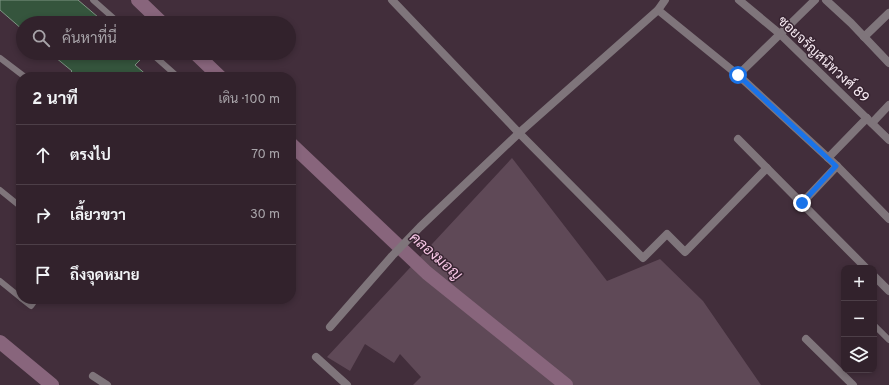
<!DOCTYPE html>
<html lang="th">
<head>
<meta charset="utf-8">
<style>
	:root { --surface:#32222c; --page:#3d2f38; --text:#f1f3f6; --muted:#a8a4a9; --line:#4d3f48 }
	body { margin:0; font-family:Overpass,Sarabun,sans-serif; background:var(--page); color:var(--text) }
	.controls { position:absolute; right:12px; bottom:12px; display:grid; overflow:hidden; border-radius:8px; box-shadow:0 2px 6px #0003 }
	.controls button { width:36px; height:36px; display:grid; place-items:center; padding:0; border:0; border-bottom:1px solid var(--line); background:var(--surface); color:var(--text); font:20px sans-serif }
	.stop { position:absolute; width:12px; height:12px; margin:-9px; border:3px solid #1a73e8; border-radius:50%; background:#fff }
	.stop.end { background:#1a73e8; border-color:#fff; box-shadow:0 1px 4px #0008 }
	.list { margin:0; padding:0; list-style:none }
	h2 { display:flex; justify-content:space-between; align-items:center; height:52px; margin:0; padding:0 16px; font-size:17px }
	h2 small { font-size:13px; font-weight:400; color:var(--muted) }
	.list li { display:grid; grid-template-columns:26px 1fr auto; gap:12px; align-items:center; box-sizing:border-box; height:60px; padding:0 16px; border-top:1px solid var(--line) }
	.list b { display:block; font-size:15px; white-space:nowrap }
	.list em { font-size:13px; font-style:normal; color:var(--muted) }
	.icon { flex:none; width:22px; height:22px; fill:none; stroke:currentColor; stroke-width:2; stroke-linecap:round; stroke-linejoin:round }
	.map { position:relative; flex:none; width:889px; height:385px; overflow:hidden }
	.search { position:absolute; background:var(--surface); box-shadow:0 2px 6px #0003; left:16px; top:16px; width:280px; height:44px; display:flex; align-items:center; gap:10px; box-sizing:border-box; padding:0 14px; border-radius:22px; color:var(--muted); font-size:15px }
	.panel { position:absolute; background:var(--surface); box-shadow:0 2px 6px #0003; left:16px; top:72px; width:280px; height:232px; border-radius:16px }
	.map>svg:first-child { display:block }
	.green { fill:#5f4957 }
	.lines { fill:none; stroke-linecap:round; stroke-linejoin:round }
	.canal { stroke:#88657c; stroke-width:14 }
	.building { fill:#35553d; stroke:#7f9584 }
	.lane { stroke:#7f757b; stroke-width:6 }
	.street { stroke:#7f757b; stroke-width:8 }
	.route { stroke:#1a73e8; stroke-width:5 }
	.labels { text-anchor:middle; stroke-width:3; stroke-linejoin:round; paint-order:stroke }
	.street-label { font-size:14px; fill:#f7eaf2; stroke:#372431 }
	.water-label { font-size:15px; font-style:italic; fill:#f9c8e7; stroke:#372431 }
</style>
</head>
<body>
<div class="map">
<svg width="889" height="385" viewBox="0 0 889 385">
	<rect width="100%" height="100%" fill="#422e3b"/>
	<path class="green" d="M512,158L607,281L660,259L703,301L761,385H413L421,377L400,354L394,363L365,344L350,371L327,357Z"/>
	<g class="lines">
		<g class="canal">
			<path d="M138,0L162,23"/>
			<path d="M195,53L220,77"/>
			<path d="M291,144L427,273L566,385"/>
			<path d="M0,342L52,385"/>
		</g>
	</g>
	<g class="building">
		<path d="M0,0H78L105,23H23V30L0,10Z"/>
		<path d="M50,53H141L144,56L135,65L149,77H66L72,71Z"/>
	</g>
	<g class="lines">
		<g class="lane">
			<path d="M93,0L119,23"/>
			<path d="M151,53L178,77"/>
			<path d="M0,58L25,77"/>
			<path d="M0,190L21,207"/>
			<path d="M0,281L21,298"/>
			<path d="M22,299L31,306L36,299"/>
			<path d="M874,325L889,340"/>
		</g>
		<g class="street">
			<path d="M392,0L519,133L643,258L667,234L685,252L767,168"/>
			<path d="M739,0L780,34L889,140"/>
			<path d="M826,0L851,23L889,63"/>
			<path d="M658,10L738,75L837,166L889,219"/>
			<path d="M864,37L889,13"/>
			<path d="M738,75L815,0"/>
			<path d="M872,123L889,105"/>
			<path d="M738,139L866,268"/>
			<path d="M828,158L867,118"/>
			<path d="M802,203L837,166"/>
			<path d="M874,276L889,291"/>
			<path d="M330,327L392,256L420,227L519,133L658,10L665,0"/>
			<path d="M806,339L853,385"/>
			<path d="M316,357L347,385"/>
			<path d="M93,376L107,385"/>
		</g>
	</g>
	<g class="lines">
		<path class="route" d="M738,75L836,166L802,203"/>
	</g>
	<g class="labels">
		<g class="street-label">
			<text transform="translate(824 59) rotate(43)" y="5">ซอยจรัญสนิทวงศ์ 89</text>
		</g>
		<g class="water-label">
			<text transform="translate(436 256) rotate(41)" y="5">คลองมอญ</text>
		</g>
	</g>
</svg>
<div class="controls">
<button>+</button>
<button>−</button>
<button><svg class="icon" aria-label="layers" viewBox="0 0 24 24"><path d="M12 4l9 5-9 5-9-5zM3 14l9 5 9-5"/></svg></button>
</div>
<div class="stop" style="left:738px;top:75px"></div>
<div class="stop end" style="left:802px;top:203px"></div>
<div class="search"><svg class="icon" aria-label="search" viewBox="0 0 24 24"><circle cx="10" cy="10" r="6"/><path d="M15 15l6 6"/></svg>ค้นหาที่นี่</div>
<section class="panel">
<h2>2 นาที<small>เดิน · 100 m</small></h2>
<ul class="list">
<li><svg class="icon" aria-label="ahead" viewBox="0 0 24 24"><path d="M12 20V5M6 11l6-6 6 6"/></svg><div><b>ตรงไป</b></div><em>70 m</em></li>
<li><svg class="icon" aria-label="right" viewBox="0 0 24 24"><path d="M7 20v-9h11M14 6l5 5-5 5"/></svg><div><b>เลี้ยวขวา</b></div><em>30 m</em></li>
<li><svg class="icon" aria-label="arrive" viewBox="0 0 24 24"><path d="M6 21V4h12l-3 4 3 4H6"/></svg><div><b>ถึงจุดหมาย</b></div></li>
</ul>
</section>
</div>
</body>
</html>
